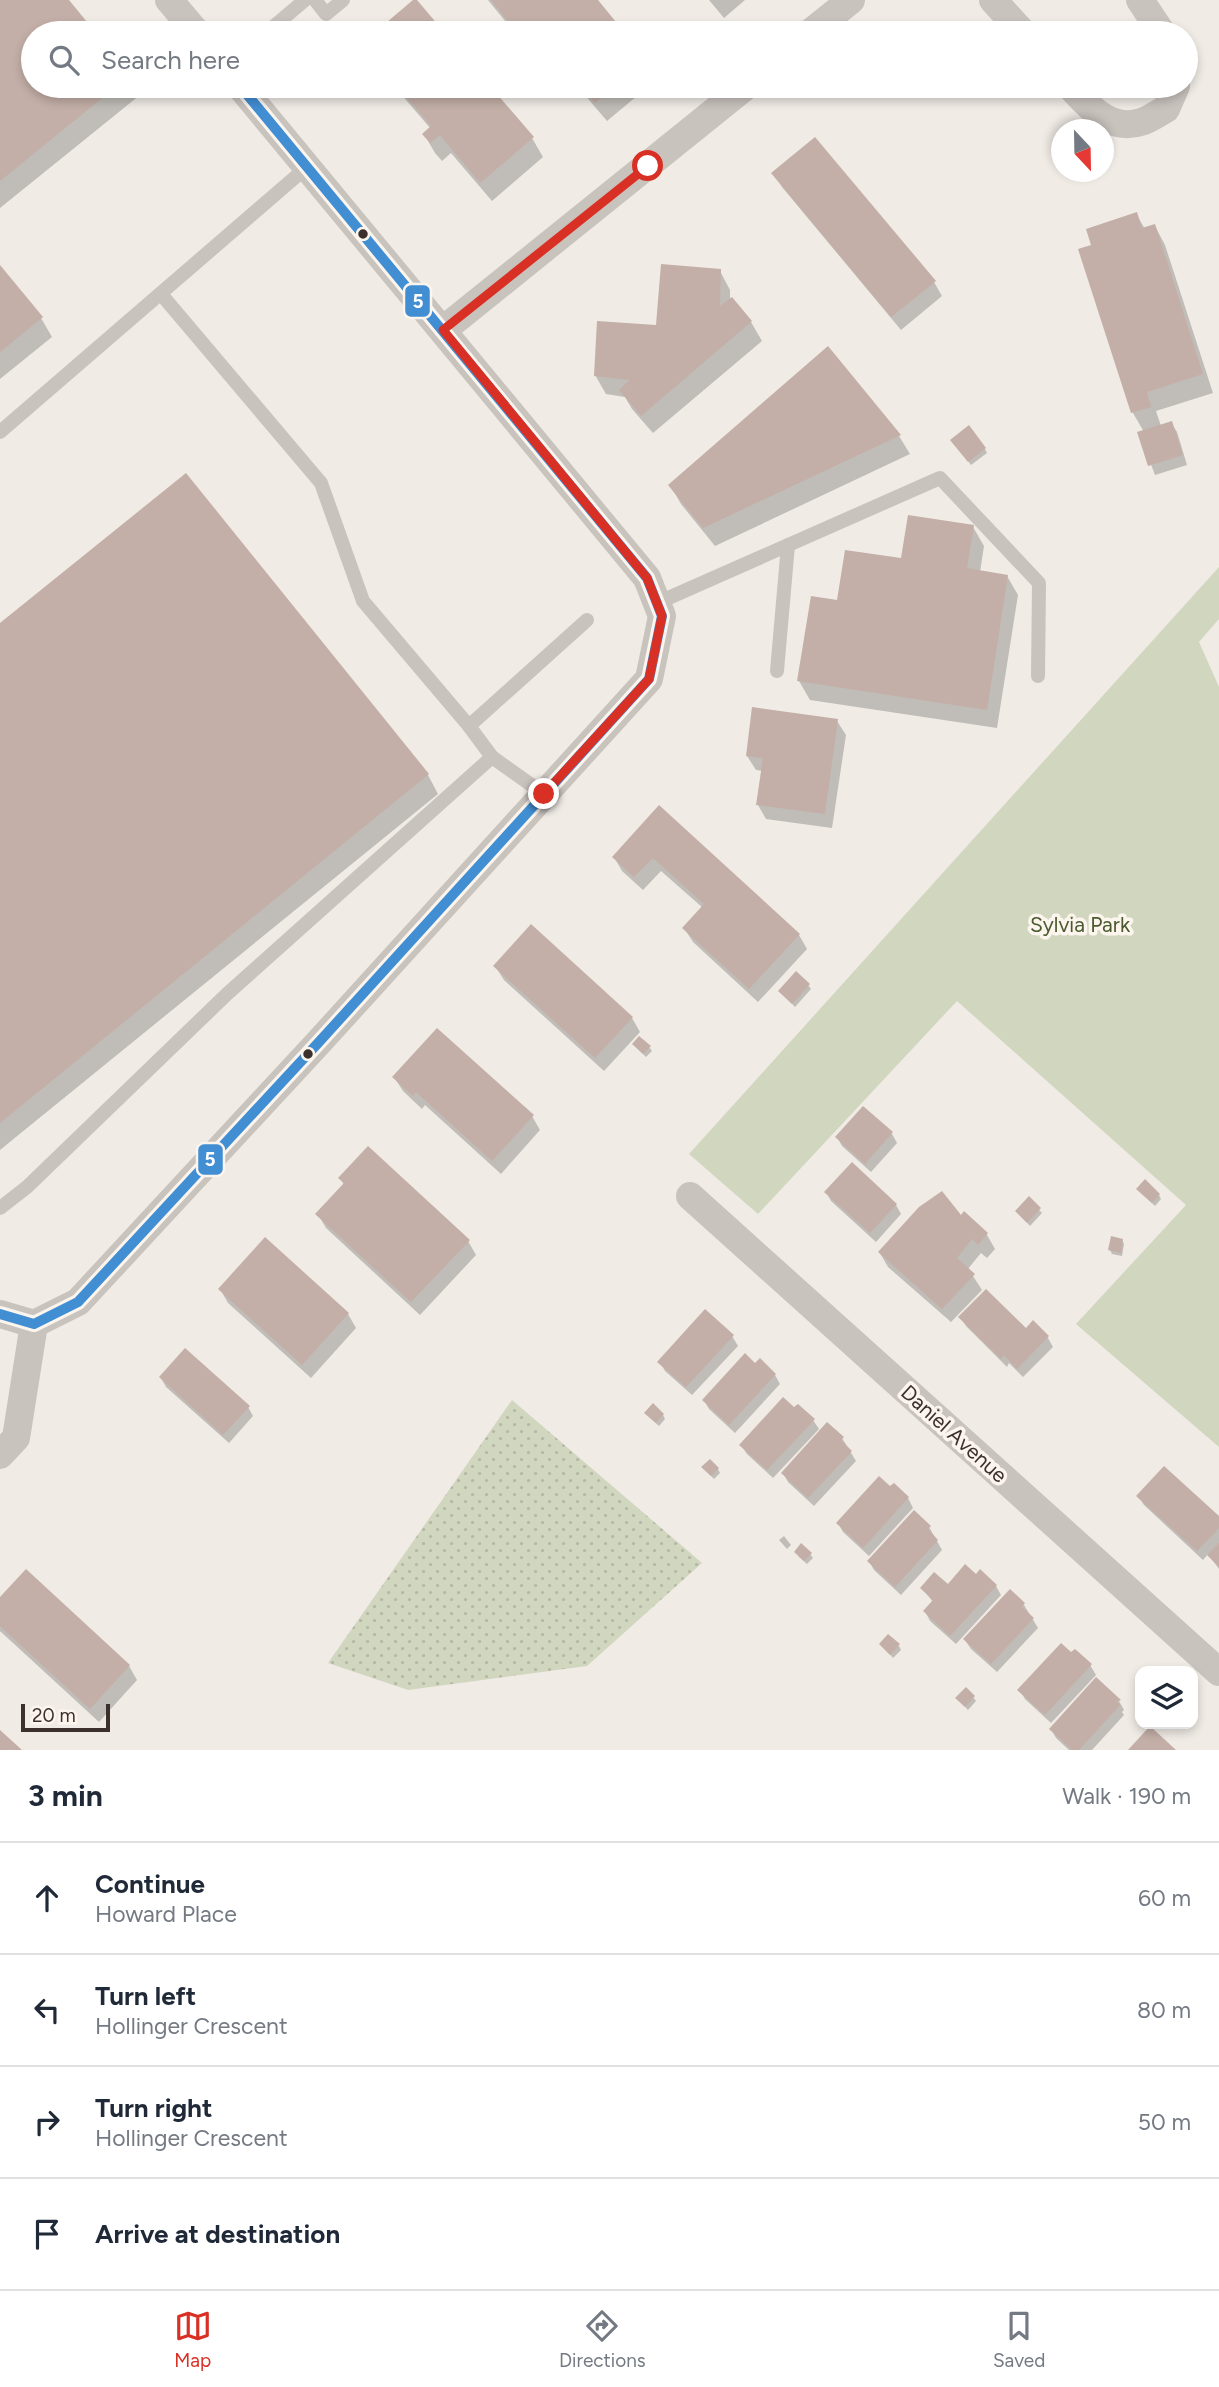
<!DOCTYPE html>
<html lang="en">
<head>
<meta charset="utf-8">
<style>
	:root { --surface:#fff; --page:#f6f6f7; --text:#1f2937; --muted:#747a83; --line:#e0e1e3; --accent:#d93025 }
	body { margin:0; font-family:Figtree,sans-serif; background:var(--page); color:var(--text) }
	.controls { position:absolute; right:21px; bottom:21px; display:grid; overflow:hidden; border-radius:14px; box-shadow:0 4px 10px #0003 }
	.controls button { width:63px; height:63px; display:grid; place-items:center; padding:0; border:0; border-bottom:2px solid var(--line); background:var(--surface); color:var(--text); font:35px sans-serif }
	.compass { position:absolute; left:1051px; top:119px; width:63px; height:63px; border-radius:50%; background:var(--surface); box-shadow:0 4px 10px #0003; rotate:158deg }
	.scale { position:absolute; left:21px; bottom:18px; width:89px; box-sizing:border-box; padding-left:7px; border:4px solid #3b302b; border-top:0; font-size:19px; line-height:24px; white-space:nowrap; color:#3b302b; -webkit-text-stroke:5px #fbf5ee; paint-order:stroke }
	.stop { position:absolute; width:21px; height:21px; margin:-16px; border:5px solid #d93025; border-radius:50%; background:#fff }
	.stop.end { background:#d93025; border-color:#fff; box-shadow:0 2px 7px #0008 }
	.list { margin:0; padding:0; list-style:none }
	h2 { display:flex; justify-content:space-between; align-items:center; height:91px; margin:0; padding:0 28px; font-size:30px }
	h2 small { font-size:23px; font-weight:400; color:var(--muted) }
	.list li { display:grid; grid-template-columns:46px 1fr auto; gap:21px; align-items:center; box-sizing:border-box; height:112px; padding:0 28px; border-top:2px solid var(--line) }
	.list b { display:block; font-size:26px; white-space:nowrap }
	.list p { margin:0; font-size:23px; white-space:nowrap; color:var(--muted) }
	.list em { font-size:23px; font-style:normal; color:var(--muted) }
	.icon { flex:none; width:38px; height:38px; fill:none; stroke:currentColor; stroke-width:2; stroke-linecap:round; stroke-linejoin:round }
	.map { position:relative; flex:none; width:1219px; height:1750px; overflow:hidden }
	.search { position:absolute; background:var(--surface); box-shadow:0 4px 10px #0003; left:21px; right:21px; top:21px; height:77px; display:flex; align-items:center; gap:18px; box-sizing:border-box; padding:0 24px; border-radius:38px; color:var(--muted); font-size:26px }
	.sheet { height:539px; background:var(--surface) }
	nav { display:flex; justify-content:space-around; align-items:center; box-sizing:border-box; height:98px; border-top:2px solid var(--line); background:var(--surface); font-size:19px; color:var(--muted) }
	nav a { display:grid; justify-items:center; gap:4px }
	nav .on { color:var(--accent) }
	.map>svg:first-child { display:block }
	.grass { fill:url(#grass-dots) }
	.green { fill:#d1d6bf }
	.shadow { fill:#0003 }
	.building { fill:#c3afa7 }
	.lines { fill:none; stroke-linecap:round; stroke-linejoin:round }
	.lane { stroke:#c9c3be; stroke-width:14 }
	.street { stroke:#c9c3be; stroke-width:28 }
	.bus-1-casing { stroke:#fbf5ee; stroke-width:16 }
	.bus-1 { stroke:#418ed3; stroke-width:10 }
	.route { stroke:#d93025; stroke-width:9 }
	.bus-dot { fill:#3b302b; stroke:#fbf5ee; stroke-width:2.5 }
	.labels { text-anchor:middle; stroke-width:7; stroke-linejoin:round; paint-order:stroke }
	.park-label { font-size:21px; fill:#4a5a2e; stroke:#fbf5ee }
	.street-label { font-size:21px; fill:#3b302b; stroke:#fbf5ee }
	.line-badge { stroke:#fbf5ee; stroke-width:2.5 }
	.badge-label { font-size:19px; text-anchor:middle; font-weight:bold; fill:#fff }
</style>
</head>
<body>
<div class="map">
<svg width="1219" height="1750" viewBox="0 0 1219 1750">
	<defs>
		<pattern id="grass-dots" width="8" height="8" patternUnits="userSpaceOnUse" patternTransform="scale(1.75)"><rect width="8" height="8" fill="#d1d6bf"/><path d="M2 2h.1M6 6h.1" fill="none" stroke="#b4b8a4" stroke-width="1.8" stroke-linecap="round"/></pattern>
	</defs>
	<rect width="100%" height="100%" fill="#f0ebe5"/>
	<path class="grass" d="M512,1400L702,1563L587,1666L408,1690L328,1663Z"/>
	<path class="green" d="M1219,567V619L1199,642L1219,687V1447L1076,1324L1186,1205L957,1001L758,1214L689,1154Z"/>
	<g class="shadow">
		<path d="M0,0H67L94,33H33V86H135L140,95L0,208Z"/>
		<path d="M488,0H596L623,33H515Z"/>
		<path d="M709,0H745L724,18Z"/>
		<path d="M394,86H488L532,138L543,157L492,201L451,153L442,161L435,153L424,134L431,129Z"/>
		<path d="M577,86H649L607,121Z"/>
		<path d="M774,173L934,282L942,296L901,330L782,187Z"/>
		<path d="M1136,214L1145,229L1155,226L1165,245L1213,393L1156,411L1161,426L1171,423L1177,432L1187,465L1155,475L1139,433L1144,432L1133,413L1081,250L1094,246Z"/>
		<path d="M0,268L41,318L52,337L0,379Z"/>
		<path d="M720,271L730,290V298L751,322L762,341L653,433L632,409L625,397L606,394L595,375L658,327Z"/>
		<path d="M899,436L910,454L715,546L681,504L670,485Z"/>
		<path d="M955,444L985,449L987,453L971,465Z"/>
		<path d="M973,527L984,546L980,572L1007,576L1018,595L997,728L810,700L799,681L839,602L903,560Z"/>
		<path d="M0,625L428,775L438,794L0,1150Z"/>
		<path d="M837,721L846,735L832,828L766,819L758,805L763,771L756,770L747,756Z"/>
		<path d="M659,808L799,935L807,949L758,1002L693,942L684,928L703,908L661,871L643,890L622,871L614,857Z"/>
		<path d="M495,966L632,1018L640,1032L604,1071L504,980Z"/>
		<path d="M808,985L811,989L795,1007L780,991Z"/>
		<path d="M649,1047L652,1051L646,1057L637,1048Z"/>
		<path d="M394,1077L532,1116L540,1130L501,1174L425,1105L422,1109L403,1091Z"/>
		<path d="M864,1108L892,1134L897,1143L871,1172L842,1146L837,1137Z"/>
		<path d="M340,1178L468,1241L476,1255L420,1315L326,1228L318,1214L344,1185Z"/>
		<path d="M826,1192L896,1205L901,1214L876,1242L831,1201Z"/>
		<path d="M1141,1193L1159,1195L1161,1199L1155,1206Z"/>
		<path d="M1029,1199L1042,1213L1030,1226L1017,1211Z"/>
		<path d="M964,1214L987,1235L995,1249L987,1258L981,1253L967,1270L973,1276L982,1290L951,1322L888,1267L880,1253L960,1218Z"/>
		<path d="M1122,1240L1124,1244L1122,1256L1112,1254L1110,1250Z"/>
		<path d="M220,1289L348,1314L356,1328L311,1378L228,1303Z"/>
		<path d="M961,1317L1026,1330L1033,1323L1048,1338L1053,1347L1023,1377L1009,1363L1007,1367L966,1326Z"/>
		<path d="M732,1336L738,1346L692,1395L665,1371L660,1362Z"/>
		<path d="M755,1366L775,1375L780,1384L735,1433L709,1409L704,1400Z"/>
		<path d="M161,1378L248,1407L253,1416L229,1443L166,1387Z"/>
		<path d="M794,1410L813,1420L819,1429L773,1478L747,1454L741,1445Z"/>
		<path d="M663,1415L665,1419L659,1426L649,1417Z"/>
		<path d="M842,1438L856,1461L814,1506L788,1482L783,1473Z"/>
		<path d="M703,1468L718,1469L720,1473L714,1479Z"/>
		<path d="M894,1485L908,1498L913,1508L869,1556L843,1532L838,1523Z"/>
		<path d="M1138,1496L1219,1518V1569L1208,1554L1203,1560L1144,1505Z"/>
		<path d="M929,1527L942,1550L901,1595L874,1570L869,1561Z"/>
		<path d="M784,1536L791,1545L787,1549L779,1540Z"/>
		<path d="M810,1554L813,1558L807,1564L798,1556Z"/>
		<path d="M26,1571L129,1666L137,1680L99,1722L0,1631V1600Z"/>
		<path d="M976,1576L996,1586L1001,1595L956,1644L930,1621L925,1611L933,1602L922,1588L948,1586Z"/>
		<path d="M1010,1591L1024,1605L1038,1628L997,1672L971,1649L965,1640Z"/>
		<path d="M881,1644L899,1646L901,1650L893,1658Z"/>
		<path d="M1090,1665L1096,1675L1051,1723L1025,1699L1020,1690Z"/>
		<path d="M973,1697L976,1701L968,1710L958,1699Z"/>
		<path d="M1119,1701L1124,1710L1122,1712L1124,1715L1092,1750H1069L1056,1738L1051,1729Z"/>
	</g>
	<g class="building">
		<path d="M0,0H69L96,33H33V86H117L0,181Z"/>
		<path d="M413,0H417L445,33H374Z"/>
		<path d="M491,0H598L625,33H537L526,21L515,30Z"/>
		<path d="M397,86H490L534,137L480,183L440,135L430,143L422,134L431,126Z"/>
		<path d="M580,86H616L595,103Z"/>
		<path d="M815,137L936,281L891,317L771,173Z"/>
		<path d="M1137,212L1142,228L1155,224L1203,374L1147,392L1151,407L1131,413L1078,249L1091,245L1086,229Z"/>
		<path d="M661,264L721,269L720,306L732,297L752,321L641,416L619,390L630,380L594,376L597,321L656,325Z"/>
		<path d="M0,265L43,317L0,352Z"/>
		<path d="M828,346L901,435L703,528L668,485Z"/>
		<path d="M1172,421L1183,455L1148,466L1137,432Z"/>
		<path d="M969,425L986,448L968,462L950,440Z"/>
		<path d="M186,473L429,774L0,1123V623Z"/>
		<path d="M908,515L974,525L967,568L1008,575L987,710L797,681L811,596L837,600L845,550L901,558Z"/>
		<path d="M752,707L838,719L825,814L756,805L763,758L746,756Z"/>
		<path d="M659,805L800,934L749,989L682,928L704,904L653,858L634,877L612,857Z"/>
		<path d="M531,924L633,1017L595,1058L493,966Z"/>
		<path d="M796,971L810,984L792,1004L778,991Z"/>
		<path d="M437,1028L534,1115L492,1161L416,1092L413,1096L392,1077Z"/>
		<path d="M639,1036L651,1046L643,1054L632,1044Z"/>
		<path d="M863,1106L893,1132L865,1164L835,1137Z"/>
		<path d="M368,1146L470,1240L411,1302L315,1214L344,1183L338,1178Z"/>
		<path d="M852,1162L897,1204L870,1233L824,1192Z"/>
		<path d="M1145,1179L1160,1194L1152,1203L1136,1189Z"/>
		<path d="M942,1191L961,1215L964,1211L988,1233L978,1245L972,1239L957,1258L975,1274L942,1309L878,1252L919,1207Z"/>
		<path d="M1029,1196L1041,1208L1027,1223L1015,1211Z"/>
		<path d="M1111,1236L1123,1239L1121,1253L1108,1250Z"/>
		<path d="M265,1237L349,1313L302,1365L218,1289Z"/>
		<path d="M986,1289L1026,1328L1033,1320L1049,1336L1017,1369L1004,1355L1001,1359L958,1317Z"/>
		<path d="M705,1309L734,1335L686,1387L657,1362Z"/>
		<path d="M185,1348L250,1406L223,1435L159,1377Z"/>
		<path d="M745,1353L755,1363L760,1358L776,1374L729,1425L702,1400Z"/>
		<path d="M783,1397L794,1407L798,1404L815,1419L767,1470L739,1445Z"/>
		<path d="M653,1403L664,1414L656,1423L644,1413Z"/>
		<path d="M827,1422L844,1437L841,1440L852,1451L808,1498L781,1473Z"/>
		<path d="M710,1459L719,1468L711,1476L701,1467Z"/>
		<path d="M1164,1466L1219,1516V1528L1197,1551L1136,1496Z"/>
		<path d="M879,1476L890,1486L894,1483L909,1497L863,1548L836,1523Z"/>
		<path d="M914,1510L931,1526L928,1529L938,1540L895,1587L867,1561Z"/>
		<path d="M801,1543L812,1553L804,1561L794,1552Z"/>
		<path d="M1219,1543V1567L1207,1555Z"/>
		<path d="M965,1564L976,1574L980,1569L997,1585L950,1636L923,1611L933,1600L920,1588L934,1572L948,1584Z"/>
		<path d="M26,1569L130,1665L90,1709L0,1626V1597Z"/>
		<path d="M1010,1589L1025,1603L1022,1607L1034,1618L991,1664L963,1639Z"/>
		<path d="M888,1634L900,1644L890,1655L879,1644Z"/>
		<path d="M1061,1643L1071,1652L1075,1649L1092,1664L1045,1715L1017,1690Z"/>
		<path d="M1096,1677L1121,1700L1117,1702L1120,1705L1079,1750H1072L1049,1729Z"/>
		<path d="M966,1687L975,1696L965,1707L955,1698Z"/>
		<path d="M1150,1726L1176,1750H1128Z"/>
		<path d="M0,1730L22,1750H0Z"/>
	</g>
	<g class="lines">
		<g class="lane">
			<path d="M315,0L326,14L343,0"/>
			<path d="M266,33L305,0"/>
			<path d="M161,294L321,483L363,601L469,726L492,757L544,794"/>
			<path d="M0,432L307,167"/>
			<path d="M657,603L940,478L1039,583L1038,676"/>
			<path d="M777,671L788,545"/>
			<path d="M469,726L587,620"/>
			<path d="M0,1208L27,1187L227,994L492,757"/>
		</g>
		<g class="street">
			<path d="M169,0L197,33"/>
			<path d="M993,0L1023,33"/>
			<path d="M1140,0L1162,33"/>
			<path d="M810,33L851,0"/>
			<path d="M1070,86C1089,107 1110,132 1141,122C1149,120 1158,113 1166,109L1176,86"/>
			<path d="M443,330L746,86"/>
			<path d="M690,1196L1219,1672"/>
			<path d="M0,1314L34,1324L78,1302L319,1042L649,679L662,616L647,578L240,86"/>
			<path d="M0,1455L16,1438L34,1324"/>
		</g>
		<g class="bus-1-casing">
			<path id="bus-1" d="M0,1314L34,1324L78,1302L319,1042L649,679L662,616L647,578L240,86"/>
		</g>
		<use href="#bus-1" class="bus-1"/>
	</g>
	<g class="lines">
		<path class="route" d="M544,794L649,679L662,616L647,578L443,330L648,166"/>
	</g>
	<g class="bus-dot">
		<circle cx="363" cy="234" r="6"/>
		<circle cx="308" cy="1054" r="6"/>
	</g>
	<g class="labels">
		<g class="park-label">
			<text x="1080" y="932">Sylvia Park</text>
		</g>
		<g class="street-label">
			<text transform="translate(954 1434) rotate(42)" y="7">Daniel Avenue</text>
		</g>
	</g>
	<g class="line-badge">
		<rect x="404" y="284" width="27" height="34" rx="7" fill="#418ed3"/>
		<rect x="197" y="1143" width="27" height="33" rx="7" fill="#418ed3"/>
	</g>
	<g class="badge-label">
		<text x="418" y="308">5</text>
		<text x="210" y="1166">5</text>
	</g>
</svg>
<div class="controls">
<button><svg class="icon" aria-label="layers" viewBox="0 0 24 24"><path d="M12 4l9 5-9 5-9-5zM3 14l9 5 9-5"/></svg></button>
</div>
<svg class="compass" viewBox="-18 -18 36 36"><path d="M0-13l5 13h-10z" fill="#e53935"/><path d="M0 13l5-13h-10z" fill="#747a83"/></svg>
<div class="scale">20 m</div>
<div class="stop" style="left:648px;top:166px"></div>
<div class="stop end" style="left:544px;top:794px"></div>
<div class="search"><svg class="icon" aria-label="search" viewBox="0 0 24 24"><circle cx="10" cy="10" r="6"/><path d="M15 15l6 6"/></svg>Search here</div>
</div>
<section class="sheet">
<h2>3 min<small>Walk · 190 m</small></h2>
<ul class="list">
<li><svg class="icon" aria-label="ahead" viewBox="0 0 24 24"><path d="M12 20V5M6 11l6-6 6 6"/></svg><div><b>Continue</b><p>Howard Place</p></div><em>60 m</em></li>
<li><svg class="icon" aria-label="left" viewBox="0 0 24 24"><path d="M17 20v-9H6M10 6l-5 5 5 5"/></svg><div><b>Turn left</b><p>Hollinger Crescent</p></div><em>80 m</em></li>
<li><svg class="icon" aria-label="right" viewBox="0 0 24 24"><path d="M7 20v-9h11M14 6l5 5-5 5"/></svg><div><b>Turn right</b><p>Hollinger Crescent</p></div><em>50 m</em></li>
<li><svg class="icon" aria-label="arrive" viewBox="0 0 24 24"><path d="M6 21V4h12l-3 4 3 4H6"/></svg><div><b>Arrive at destination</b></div></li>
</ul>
</section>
<nav>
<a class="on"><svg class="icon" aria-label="map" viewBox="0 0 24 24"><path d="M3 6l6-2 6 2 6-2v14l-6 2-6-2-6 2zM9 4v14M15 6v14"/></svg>Map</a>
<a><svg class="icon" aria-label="directions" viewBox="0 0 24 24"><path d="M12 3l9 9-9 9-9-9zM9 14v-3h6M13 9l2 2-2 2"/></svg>Directions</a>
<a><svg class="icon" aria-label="saved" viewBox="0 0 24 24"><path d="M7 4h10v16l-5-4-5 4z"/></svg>Saved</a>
</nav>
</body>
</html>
